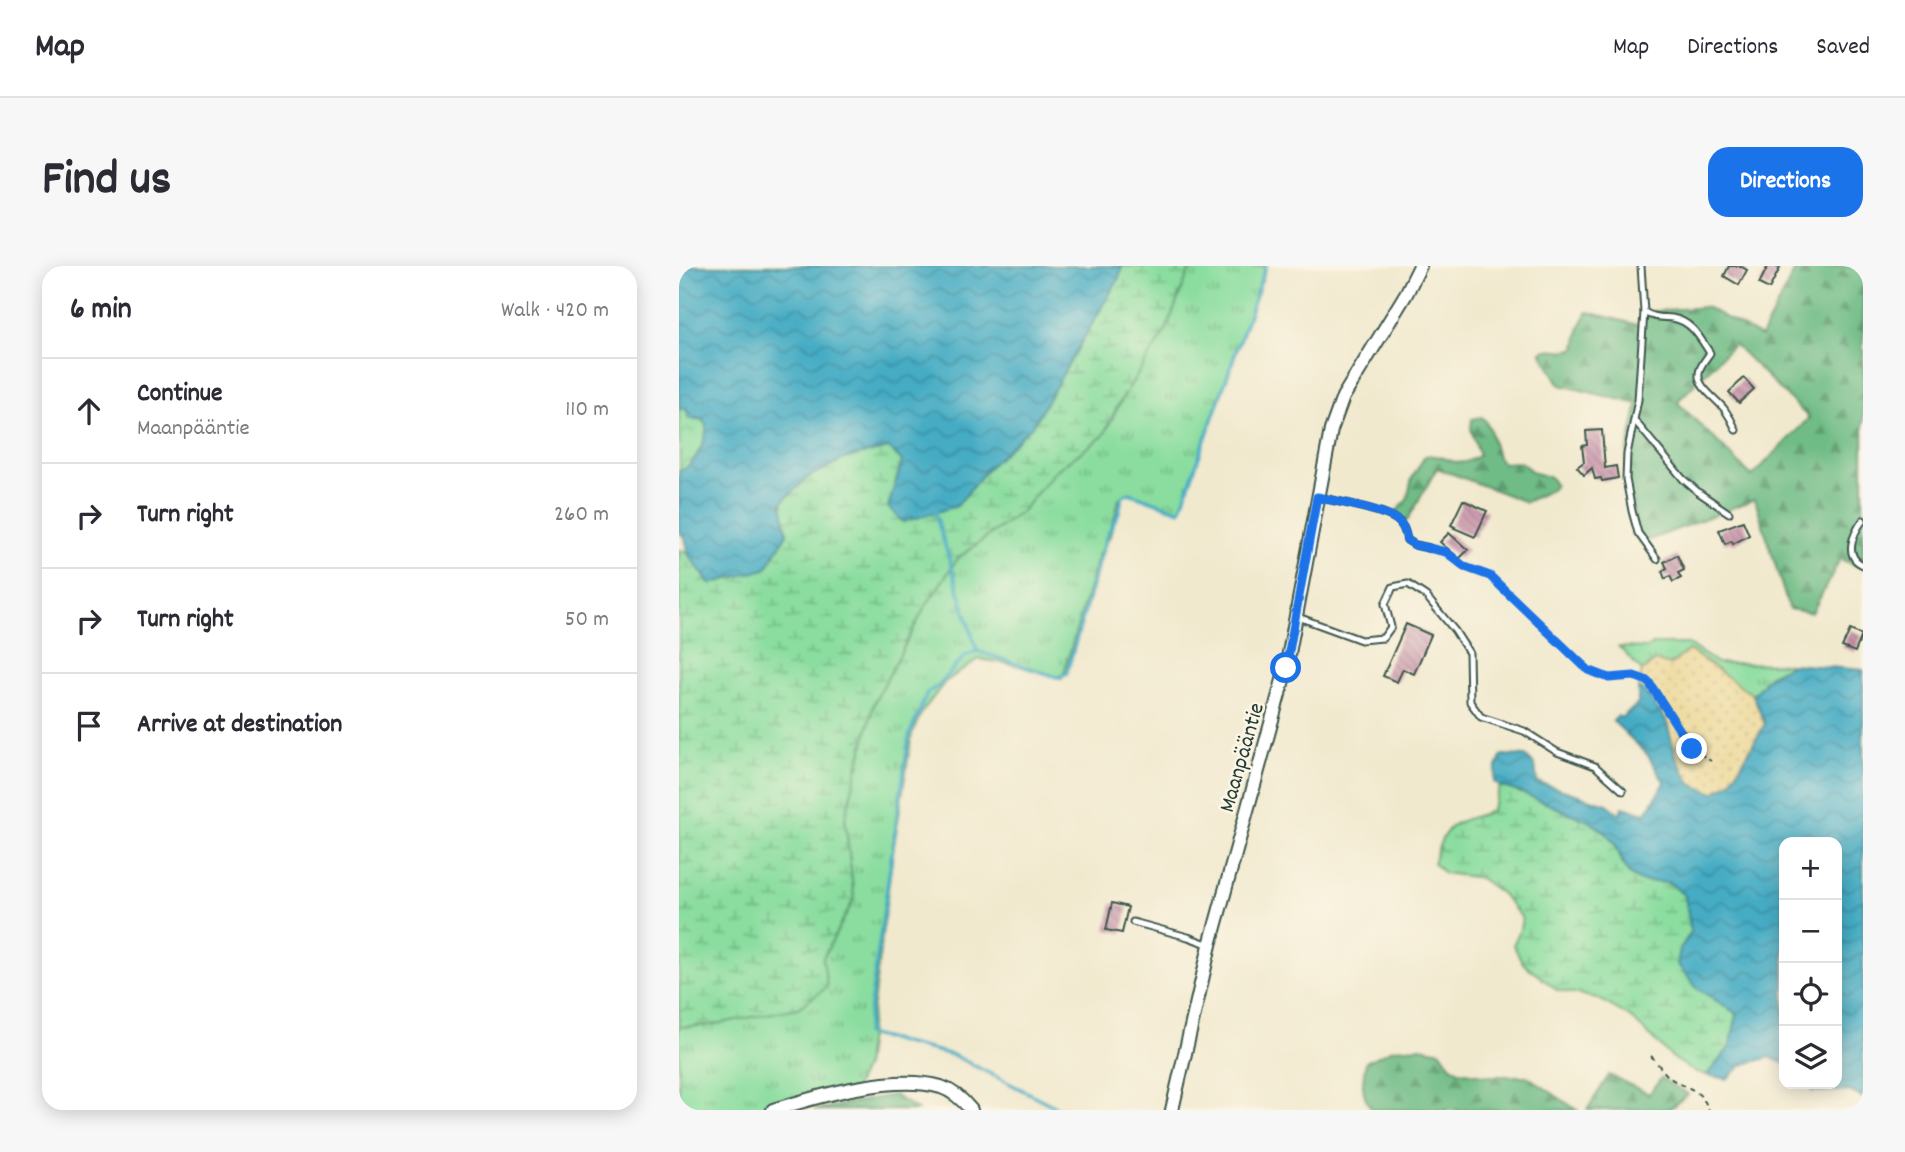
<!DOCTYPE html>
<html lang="en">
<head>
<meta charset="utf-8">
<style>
	:root { --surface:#fff; --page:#f7f7f7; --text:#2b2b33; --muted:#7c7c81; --line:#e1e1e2; --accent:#1a73e8 }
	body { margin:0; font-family:Dekko,sans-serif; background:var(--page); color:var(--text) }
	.controls { position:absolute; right:21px; bottom:21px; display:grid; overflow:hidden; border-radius:14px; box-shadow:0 4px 18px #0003 }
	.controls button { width:63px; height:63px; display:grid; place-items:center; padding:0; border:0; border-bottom:2px solid var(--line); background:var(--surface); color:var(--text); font:35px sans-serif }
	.stop { position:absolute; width:21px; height:21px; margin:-16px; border:5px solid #1a73e8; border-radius:50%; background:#fff }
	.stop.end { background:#1a73e8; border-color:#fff; box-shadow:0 2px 7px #0008 }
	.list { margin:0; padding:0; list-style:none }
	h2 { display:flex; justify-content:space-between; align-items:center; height:91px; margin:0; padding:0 28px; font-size:30px }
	h2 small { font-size:23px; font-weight:400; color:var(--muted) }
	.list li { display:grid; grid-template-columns:46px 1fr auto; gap:21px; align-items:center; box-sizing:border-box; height:105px; padding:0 28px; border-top:2px solid var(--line) }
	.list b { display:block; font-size:26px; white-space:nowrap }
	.list p { margin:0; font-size:23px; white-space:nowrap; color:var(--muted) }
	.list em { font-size:23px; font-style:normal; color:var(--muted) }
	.icon { flex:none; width:38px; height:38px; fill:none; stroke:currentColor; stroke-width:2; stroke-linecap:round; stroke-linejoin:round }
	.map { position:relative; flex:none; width:1184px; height:844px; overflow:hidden; border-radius:21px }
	header { display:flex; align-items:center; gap:42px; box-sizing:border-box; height:98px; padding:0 35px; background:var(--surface); border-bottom:2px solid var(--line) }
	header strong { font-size:33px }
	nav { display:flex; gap:38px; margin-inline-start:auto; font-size:24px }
	.intro { display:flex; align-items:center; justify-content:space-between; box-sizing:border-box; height:168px; padding:0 42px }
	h1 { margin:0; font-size:49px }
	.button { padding:18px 32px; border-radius:21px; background:var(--accent); color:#fff; font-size:24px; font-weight:700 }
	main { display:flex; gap:42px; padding:0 42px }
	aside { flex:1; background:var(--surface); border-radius:21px; box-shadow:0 4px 18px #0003 }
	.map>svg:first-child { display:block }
	.grass { fill:url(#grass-tufts); stroke:#548d6a; stroke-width:2 }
	.forest { fill:url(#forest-firs); stroke:#477c5d; stroke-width:2; fill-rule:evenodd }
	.wetland { fill:url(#wetland-marsh); stroke:#548d6a; stroke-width:2 }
	.sand { fill:url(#sand-dots); stroke:#868c69; stroke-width:2 }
	.park { fill:url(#park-crowns); stroke:#548d6a; stroke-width:2 }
	.water { fill:url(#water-waves); stroke:#32747c; stroke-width:2 }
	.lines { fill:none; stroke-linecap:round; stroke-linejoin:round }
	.stream { stroke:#44acc4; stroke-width:3.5 }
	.building { fill:url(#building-back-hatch) }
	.service-casing { stroke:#3e574b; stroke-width:9 }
	.tertiary-casing { stroke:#3e574b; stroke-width:16 }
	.path { stroke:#3e574b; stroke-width:2; stroke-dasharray:5 5; stroke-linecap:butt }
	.service { stroke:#fff; stroke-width:5 }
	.tertiary { stroke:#fff; stroke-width:12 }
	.route { stroke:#1a73e8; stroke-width:9 }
	.labels { text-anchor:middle; stroke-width:5; stroke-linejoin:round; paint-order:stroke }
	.street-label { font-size:23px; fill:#1f3d34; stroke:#fcf5e5 }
</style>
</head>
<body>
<header>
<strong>Map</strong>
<nav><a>Map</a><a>Directions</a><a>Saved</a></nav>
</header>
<div class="intro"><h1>Find us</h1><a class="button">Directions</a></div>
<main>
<aside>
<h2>6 min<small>Walk · 420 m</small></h2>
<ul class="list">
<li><svg class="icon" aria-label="ahead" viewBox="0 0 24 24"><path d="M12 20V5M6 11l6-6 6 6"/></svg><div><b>Continue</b><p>Maanpääntie</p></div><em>110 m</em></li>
<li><svg class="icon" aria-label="right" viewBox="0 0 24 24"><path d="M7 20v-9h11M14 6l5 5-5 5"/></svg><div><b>Turn right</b></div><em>260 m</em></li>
<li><svg class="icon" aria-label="right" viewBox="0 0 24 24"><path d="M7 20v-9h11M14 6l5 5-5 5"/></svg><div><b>Turn right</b></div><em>50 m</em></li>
<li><svg class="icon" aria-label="arrive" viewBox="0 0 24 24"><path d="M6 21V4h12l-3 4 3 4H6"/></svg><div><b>Arrive at destination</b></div></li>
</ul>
</aside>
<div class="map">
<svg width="1184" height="844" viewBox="0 0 1184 844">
	<defs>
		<pattern id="grass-tufts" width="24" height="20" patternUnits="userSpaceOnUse" patternTransform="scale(1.75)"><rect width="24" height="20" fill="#8add9f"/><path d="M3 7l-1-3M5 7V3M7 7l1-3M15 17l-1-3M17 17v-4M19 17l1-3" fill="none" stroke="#70b482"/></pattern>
		<pattern id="forest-firs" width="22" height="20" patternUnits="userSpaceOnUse" patternTransform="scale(1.75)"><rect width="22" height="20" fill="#6fbc86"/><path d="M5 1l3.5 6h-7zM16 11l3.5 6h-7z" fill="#5b9a6e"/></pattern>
		<pattern id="wetland-marsh" width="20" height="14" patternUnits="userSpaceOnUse" patternTransform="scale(1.75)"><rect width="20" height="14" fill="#8add9f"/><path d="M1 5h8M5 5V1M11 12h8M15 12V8" fill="none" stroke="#70b482"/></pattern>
		<pattern id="sand-dots" width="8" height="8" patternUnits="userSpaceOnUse" patternTransform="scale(1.75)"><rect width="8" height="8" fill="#eeda9e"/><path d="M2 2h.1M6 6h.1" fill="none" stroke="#ccbc89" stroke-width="1.8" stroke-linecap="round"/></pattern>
		<pattern id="park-crowns" width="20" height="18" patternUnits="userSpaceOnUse" patternTransform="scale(1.75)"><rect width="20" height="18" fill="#8add9f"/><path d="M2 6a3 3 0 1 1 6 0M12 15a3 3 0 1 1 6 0" fill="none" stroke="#70b482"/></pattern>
		<pattern id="water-waves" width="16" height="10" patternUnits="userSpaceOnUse" patternTransform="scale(1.75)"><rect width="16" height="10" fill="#44acc4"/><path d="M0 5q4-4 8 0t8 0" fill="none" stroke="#388da0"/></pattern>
		<pattern id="building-back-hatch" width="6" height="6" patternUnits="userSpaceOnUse" patternTransform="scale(1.75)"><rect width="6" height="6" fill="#c894aa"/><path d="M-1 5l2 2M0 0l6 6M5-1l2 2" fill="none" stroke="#a27a8b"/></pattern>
	</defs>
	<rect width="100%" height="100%" fill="#fcf5e5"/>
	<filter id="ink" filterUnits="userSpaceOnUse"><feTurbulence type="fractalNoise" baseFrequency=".0143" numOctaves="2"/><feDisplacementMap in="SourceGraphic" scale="14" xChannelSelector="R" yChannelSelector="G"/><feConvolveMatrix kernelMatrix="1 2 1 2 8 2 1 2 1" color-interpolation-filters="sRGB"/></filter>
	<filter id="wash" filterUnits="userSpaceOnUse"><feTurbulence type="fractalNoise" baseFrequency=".00686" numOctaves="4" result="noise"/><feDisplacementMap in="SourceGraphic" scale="28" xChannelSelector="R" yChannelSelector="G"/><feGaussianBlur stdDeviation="1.57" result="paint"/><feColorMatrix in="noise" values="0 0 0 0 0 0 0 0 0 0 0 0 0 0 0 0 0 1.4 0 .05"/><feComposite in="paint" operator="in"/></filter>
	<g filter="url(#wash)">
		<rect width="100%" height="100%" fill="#f1e9ce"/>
		<g class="grass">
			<path d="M512,0H588L501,245L450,227L440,233L431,270L419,290L383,413L337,399L300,393L266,416L243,446L233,468L214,586L186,800L176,822L85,844H0V761L32,759L144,692L175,633L166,552L195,437L247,339L279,292L343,245L376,205L424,170Z"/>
			<path d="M974,378H1009L1038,397L1113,398L1091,409L1074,429L1010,384L991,399L976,395L963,405L940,381L967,382Z"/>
		</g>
		<g class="forest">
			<path d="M1118,0H1184V302L1161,293L1133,347L1110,343L1076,233L965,276L959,267L947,213L948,188L959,138L881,119L862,86C877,79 882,89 897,82L901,60L909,46L963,60L965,46L1027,41L1082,71ZM1055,78L1130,152L1073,210L998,136Z"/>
			<path d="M803,151C817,164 810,184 824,197L841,196L855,207L871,211L876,219L872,224L847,236L758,202L728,255L714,249L728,234L733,212L746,190C766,186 776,207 800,189L792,163L793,153Z"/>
			<path d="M741,781L762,785L771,799L780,805L810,810H848L898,844H693C681,826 683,816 687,796L714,783Z"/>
			<path d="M930,809L970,828L982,812L1009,828L989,844H908Z"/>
			<path d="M215,829L238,844H135Z"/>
		</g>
		<g class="wetland">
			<path d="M347,0H512L487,64L439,139L424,170L376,205L343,245L279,292L247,339L195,437L166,552L175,633L144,692L148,721L119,742L32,759L0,761V284L8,287L76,246Z"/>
			<path d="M821,520C850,529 913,550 932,573C940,582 941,597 949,607C959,619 976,612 989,617C995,619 1002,626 1006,630L1012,666L1001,683L1018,722L1058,748L1051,781L1028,809L1017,806L995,793L951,751L918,732L878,724L844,697L834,679L841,664L843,652L823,628L801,612L765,607L754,597C759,583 764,562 780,556C790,551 801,550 812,545Z"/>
		</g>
		<path class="sand" d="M1010,384L1074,429L1086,458L1052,516L1035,528L1013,519L998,493L987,454L959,422L963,405L977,395L991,399Z"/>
		<path class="park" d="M0,143H7L15,153C20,153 23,153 26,157C34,168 13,202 1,205Z"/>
		<g class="water">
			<path d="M0,0H443L440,12L354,159L309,202L278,240L224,256L209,241L223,195L210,182L167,192L129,211L103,236L108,268L87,303L31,318L9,288L6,271L0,267V205C14,203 32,169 26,157C25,156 23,155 22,153H10L7,143H0Z"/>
			<path d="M1113,398L1184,404V832L1171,825L1133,826L1129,818H1158V576H1105V798L1091,791L1063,799L1048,813L1028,809L1051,781L1058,748L1018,722L998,698L1001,683L1012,666L1006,630L991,617L961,615L949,607L935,576L924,564L909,555L843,527L821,520L815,516L817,503L823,489L846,490L856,499L858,516L928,538L941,548L943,541L967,547L986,517L968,488L934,455L939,450L942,452L959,438V422L966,425L987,454L998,493L1013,519L1035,527L1052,516L1086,458L1074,429L1091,409Z"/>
		</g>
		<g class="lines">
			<g class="stream">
				<path d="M255,243L298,385"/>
				<path d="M379,844L377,841L274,789L187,768L230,470L248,427L259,420L286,390L298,385L378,411L387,409L428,269L440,246L443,231L450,227L501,245L587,0"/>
			</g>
		</g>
		<g id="blocks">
			<g class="building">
				<path d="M1050,0H1061L1068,4L1060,19L1045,10Z"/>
				<path d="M1089,0H1096L1101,2L1090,23L1080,18Z"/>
				<path d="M1065,112L1075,123L1060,137L1050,126Z"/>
				<path d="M923,164L926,202L937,200L939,212L923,215L922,212L916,213L913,202L905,209L898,201L905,196L903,180L908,179L907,165Z"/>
				<path d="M784,234L808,245L796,271L775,262L776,261L772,259Z"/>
				<path d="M1064,255L1070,269L1054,278L1053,275L1046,278L1040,264Z"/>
				<path d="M770,267L789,284L780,293L761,276Z"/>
				<path d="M998,289L1005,304L999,307L1002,312L994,316L991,310L986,313L983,305L988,302L985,296Z"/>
				<path d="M727,358L752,369L735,408L724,403L718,416L704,410Z"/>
				<path d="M1171,364L1183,369L1176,386L1163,381Z"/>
				<path d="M433,637L449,641L443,667L427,664Z"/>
			</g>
		</g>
	</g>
	<g filter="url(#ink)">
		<use href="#blocks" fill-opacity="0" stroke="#3e574b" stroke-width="2"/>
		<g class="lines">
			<g class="service-casing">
				<g id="service">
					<path d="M962,0L965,46L959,134L948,188L947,213L953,245L959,267L978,293"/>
					<path d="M965,46C975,52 982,51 993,52C1013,55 1021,72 1031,87C1027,93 1020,100 1020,108C1018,121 1039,134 1046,144C1051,151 1054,157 1057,164"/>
					<path d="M956,155L1004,213L1019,226L1050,247"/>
					<path d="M639,231C656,235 706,244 718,254C725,259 726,266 728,274L736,279L750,282"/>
					<path d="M1184,254C1174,268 1164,290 1184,299"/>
					<path d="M619,351L682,374L704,372L712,361L706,338L714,321L729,318L747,330L776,365L790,387L791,436L802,451L845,465L878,486L916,500L944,525"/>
					<path d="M454,656L509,671L531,679"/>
				</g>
			</g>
			<g class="tertiary-casing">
				<g id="tertiary">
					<path d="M94,844C140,830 215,807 262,821C274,825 284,834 292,844"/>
					<path d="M493,844L531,679L607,403L652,164L664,131L727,28L741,0"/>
				</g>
			</g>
			<g class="path">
				<path d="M757,283L767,286L786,301L811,310L909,404L930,412L955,410L969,415L985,438L996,460L1013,483L1032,495"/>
				<path d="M972,790C978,796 984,806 991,812C1008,824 1020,820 1030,844"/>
			</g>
			<use href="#service" class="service"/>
			<use href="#tertiary" class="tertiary"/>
		</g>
	</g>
	<g class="lines" filter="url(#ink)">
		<path class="route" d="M607,402L638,231C656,235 706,244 718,254C725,259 726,266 728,274L736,279L767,286L786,301L811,310L909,404L930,412L955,410L969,415L1013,483"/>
	</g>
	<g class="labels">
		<g class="street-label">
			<text transform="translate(561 491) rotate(-74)" y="8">Maanpääntie</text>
		</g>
	</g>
</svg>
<div class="controls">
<button>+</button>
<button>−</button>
<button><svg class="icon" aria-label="locate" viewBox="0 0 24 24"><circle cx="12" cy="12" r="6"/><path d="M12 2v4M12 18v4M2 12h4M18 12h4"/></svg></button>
<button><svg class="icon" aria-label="layers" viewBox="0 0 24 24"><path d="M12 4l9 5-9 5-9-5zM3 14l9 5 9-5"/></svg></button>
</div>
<div class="stop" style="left:607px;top:402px"></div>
<div class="stop end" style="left:1013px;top:483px"></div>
</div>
</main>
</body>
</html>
